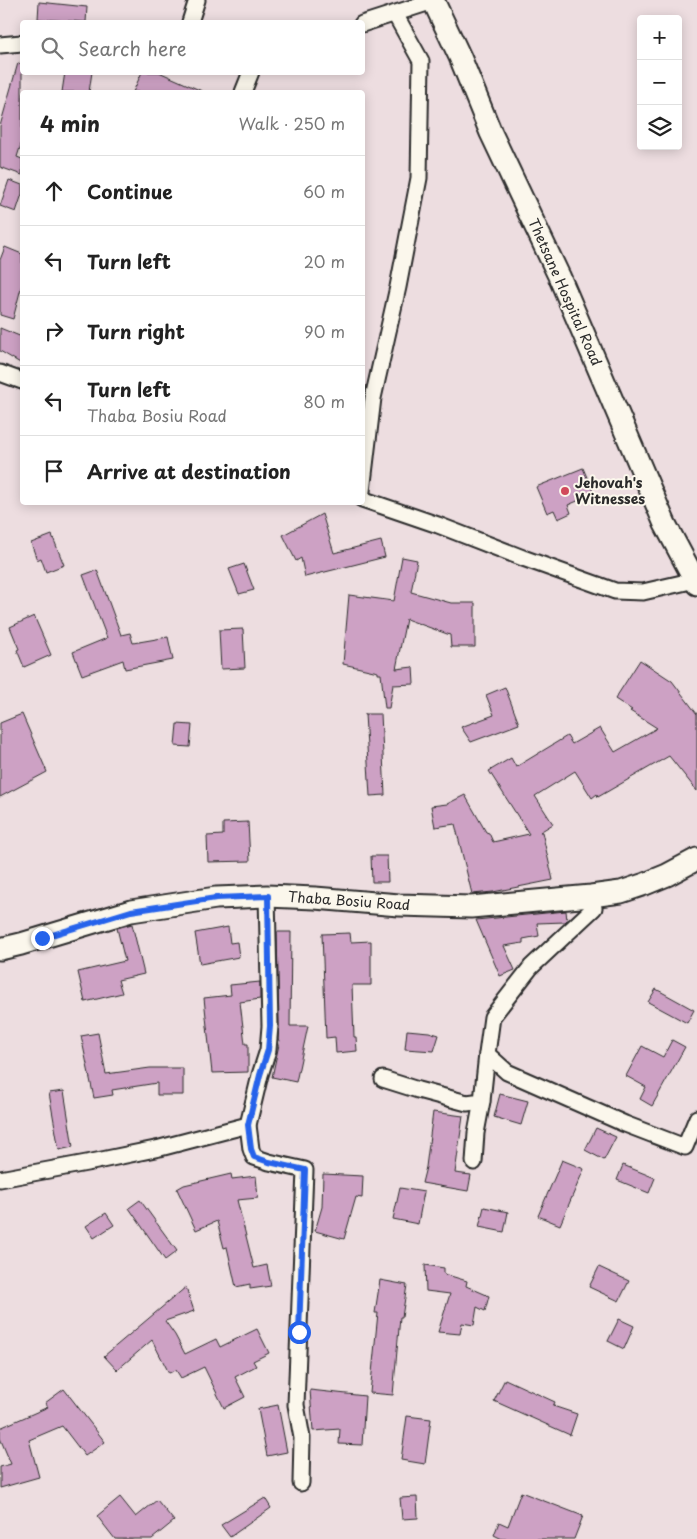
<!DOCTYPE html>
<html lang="en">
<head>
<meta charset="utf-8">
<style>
	:root { --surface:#fff; --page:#f6f6f6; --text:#222; --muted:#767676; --line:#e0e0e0 }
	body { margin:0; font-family:"Playpen Sans",sans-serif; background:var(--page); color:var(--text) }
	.controls { position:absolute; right:15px; top:15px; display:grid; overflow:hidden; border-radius:5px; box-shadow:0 2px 12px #0003 }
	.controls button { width:45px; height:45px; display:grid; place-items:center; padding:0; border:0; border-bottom:1px solid var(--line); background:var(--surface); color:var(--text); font:25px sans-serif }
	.stop { position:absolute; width:15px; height:15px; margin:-11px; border:4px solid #2563eb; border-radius:50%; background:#fff }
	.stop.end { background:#2563eb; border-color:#fff; box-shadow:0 1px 5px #0008 }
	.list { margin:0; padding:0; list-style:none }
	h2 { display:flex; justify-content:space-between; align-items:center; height:65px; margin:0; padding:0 20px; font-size:21px }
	h2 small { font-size:16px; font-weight:400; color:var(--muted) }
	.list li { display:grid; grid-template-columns:32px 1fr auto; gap:15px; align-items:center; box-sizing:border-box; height:70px; padding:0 20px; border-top:1px solid var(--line) }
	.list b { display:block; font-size:19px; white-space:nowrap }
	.list p { margin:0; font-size:16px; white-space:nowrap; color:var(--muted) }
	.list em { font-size:16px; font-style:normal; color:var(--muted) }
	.icon { flex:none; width:28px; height:28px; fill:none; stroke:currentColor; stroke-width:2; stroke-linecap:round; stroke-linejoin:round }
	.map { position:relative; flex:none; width:697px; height:1539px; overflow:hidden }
	.search { position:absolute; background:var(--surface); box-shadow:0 2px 12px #0003; left:20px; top:20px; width:345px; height:55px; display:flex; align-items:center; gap:12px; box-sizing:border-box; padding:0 18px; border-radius:5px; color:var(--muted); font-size:19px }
	.panel { position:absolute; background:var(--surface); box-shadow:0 2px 12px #0003; left:20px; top:90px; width:345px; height:415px; border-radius:5px }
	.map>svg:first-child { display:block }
	.building { fill:#cda1c4; stroke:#2b2b2b }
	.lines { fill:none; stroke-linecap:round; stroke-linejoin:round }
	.street-casing { stroke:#2b2b2b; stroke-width:19 }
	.secondary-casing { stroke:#2b2b2b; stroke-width:25 }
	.street { stroke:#fbf7ec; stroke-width:15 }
	.secondary { stroke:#fbf7ec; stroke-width:21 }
	.route { stroke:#2563eb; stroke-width:6 }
	.poi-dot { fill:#d1495b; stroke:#fbf7ec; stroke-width:2 }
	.labels { text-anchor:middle; stroke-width:4; stroke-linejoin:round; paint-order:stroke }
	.street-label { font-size:14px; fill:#2b2b2b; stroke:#fbf7ec }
	.poi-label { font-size:14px; font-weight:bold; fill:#2b2b2b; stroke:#fbf7ec; text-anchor:start }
</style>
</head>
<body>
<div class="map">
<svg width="697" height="1539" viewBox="0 0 697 1539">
	<rect width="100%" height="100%" fill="#eddde0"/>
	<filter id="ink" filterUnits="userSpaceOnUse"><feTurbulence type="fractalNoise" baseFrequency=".02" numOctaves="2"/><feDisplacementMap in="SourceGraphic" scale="10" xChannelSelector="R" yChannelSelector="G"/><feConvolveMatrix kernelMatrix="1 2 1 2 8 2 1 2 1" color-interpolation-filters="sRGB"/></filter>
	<g filter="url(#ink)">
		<g class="building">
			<path d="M39,2L87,7L86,22L38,19Z"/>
			<path d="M18,63L22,64V141L17,157L22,159V175L0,167V126Z"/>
			<path d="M65,72H92L89,92H62Z"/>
			<path d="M142,72H159L204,92H133Z"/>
			<path d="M9,180L22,185V194L16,212L0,206Z"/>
			<path d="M5,247L22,254V284L13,319L0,315V260Z"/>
			<path d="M0,328L22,337V364L0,351Z"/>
			<path d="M583,468L594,494L568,505L571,513L558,519L554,510L547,513L536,487Z"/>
			<path d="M322,514L334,553L381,541L385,557L305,577L301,558L296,561L283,535Z"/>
			<path d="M52,535L64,565L46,572L41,558L37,560L31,543Z"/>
			<path d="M402,557L417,560L411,592L451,603H475V647H451L450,635L406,619L396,669L413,667L414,684L393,685L389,708H385L381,674H378V672L343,664L349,595L394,601Z"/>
			<path d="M244,564L254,590L239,594L229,569Z"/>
			<path d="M97,570L121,635L130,633L133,643L168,637L173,660L125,669L123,660L82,675L73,652L107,638L83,575Z"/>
			<path d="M34,616L51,655L24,667L17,650L19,649L10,627Z"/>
			<path d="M243,629L245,668L221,669L219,630Z"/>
			<path d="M640,660L672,681L697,714V791L669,756L598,797L597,794L592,798L575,771L535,796L553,824L540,832H542L553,880L493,892L472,894L455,824L435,827L431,806L447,804L465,795L486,832L489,833L493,842L529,834L489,771L511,758L516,767L567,736L572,744L600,728L615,752L657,728L630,711L632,710L615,699Z"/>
			<path d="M505,687L519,724L471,742L461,727L494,715L486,695Z"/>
			<path d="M22,714L47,772L0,797V723Z"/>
			<path d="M365,714H381L385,795L370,796Z"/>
			<path d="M177,724L192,725L190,747L175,746Z"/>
			<path d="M248,822L250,861L208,862L207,836L223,835V823Z"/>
			<path d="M371,856H387L388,882H372Z"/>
			<path d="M566,911L567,920L565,922L537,923L539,936L523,939V943L504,946L515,970L500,976L476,920Z"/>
			<path d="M132,924L144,974L118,980L122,993L85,1002L78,972L125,961L117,928Z"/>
			<path d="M228,927L230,943L237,942L239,957L200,964L195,933Z"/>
			<path d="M277,932H291L290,1026H308L296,1082L272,1077L280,1040H278L279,1026Z"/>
			<path d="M350,933L351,942L371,941V985H352L354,1037H356L357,1051L336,1053L335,1037L326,1038L322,934Z"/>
			<path d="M260,982V999L240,1002L245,1044H248V1072L212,1073L204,998L231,995L230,985Z"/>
			<path d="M656,989L694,1010L687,1023L648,1002Z"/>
			<path d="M407,1030L429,1032L439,1035L434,1051L405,1049Z"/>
			<path d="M98,1033L106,1074L150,1068H183V1095H157V1083L112,1090L113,1095L94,1098L81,1036Z"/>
			<path d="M672,1040L685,1047L652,1106L640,1099L646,1087L626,1076L642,1046L663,1057Z"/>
			<path d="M64,1091L73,1147L59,1150L49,1093Z"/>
			<path d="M500,1094L528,1101L521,1125L494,1117Z"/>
			<path d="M433,1112L463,1116L455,1173L471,1175L468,1191L422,1183L426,1167Z"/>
			<path d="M596,1128L616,1137L604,1160L585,1150Z"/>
			<path d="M562,1160L584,1169L560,1225L538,1216Z"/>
			<path d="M623,1165L655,1178L649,1193L617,1180Z"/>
			<path d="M231,1174L232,1179L256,1176L258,1198L237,1200L254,1268L267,1265L271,1286L250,1289V1284L236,1287L227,1247L224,1248L217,1221L196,1230L177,1189L184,1185Z"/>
			<path d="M323,1174L363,1176L362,1198L356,1197L344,1239L315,1231L322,1207Z"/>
			<path d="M400,1188L424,1192L418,1224L393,1219Z"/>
			<path d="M140,1200L177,1251L165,1260L129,1208Z"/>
			<path d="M484,1207L508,1212L504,1232L479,1227Z"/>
			<path d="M106,1213L114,1225L94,1238L86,1226Z"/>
			<path d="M425,1265L444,1268V1274L467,1281L466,1286L489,1296L485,1311L477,1307L474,1325L462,1323L460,1334L438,1332L450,1294L426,1291Z"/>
			<path d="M599,1267L629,1281L619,1301L589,1287Z"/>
			<path d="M380,1280L407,1285L402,1317H400L393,1395L370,1393L378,1313H375Z"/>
			<path d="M186,1287L194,1311L165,1321L175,1335L185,1354L216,1339L220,1347L257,1329L269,1353L253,1361L256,1366L235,1377L245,1397L224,1408L204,1367L181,1378L176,1370L169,1373L152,1340L117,1370L104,1356Z"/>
			<path d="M619,1319L634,1326L624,1349L608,1341Z"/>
			<path d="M505,1379L555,1402L553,1406L577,1414L570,1435L494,1401Z"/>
			<path d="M64,1389L105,1442L85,1456L62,1426L29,1440L39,1477L0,1488V1467L11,1464L0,1438V1428L48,1407L45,1403Z"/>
			<path d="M310,1390L365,1396L362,1445L339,1444L340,1429L313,1431Z"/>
			<path d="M278,1405L287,1452L267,1456L258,1409Z"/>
			<path d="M407,1416L431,1419L425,1464L401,1460Z"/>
			<path d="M521,1492L583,1516L574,1539H502L494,1535L499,1522L508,1526Z"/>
			<path d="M120,1497L136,1517L157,1500L174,1521L152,1539H115L97,1516Z"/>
			<path d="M417,1497L418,1518L402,1519L400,1498Z"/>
			<path d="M265,1498L271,1508L230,1537L221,1525Z"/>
		</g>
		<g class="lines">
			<g class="street-casing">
				<g id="street">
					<path d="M190,22L197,0"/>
					<path d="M362,24L433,1"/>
					<path d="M0,45L22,43"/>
					<path d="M243,92L251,72"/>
					<path d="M0,373L22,381"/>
					<path d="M362,491L373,398L398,287L419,178L421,61L395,14"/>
					<path d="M362,499L438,525L523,558L615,591L643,592L695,580"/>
					<path d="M267,896L270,1026L268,1050L260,1075L248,1125L251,1149L254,1157L269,1162L305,1170L296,1405L302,1438L301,1483"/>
					<path d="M591,896L594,908L531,967L492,1017L487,1054L507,1072L625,1124L685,1147L697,1118"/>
					<path d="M383,1079L418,1090L467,1103L482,1101L487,1054"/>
					<path d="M474,1162L476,1133L482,1101"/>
					<path d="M0,1179L92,1162L160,1148L248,1125"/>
				</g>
			</g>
			<g class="secondary-casing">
				<g id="secondary">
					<path d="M433,0L460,57L491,133L559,276L665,524L697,584"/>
					<path d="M0,949L21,944L131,911L216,898L267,896L315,898L399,905L471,907L591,896L621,892L645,884L667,875L697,859"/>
				</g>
			</g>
			<use href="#street" class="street"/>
			<use href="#secondary" class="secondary"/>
		</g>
	</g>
	<g class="lines" filter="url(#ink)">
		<path class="route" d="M42,938L131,911L216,898L268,896L270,1026L268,1050L260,1075L248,1125L251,1149L254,1157L269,1162L305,1170L299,1332"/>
	</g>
	<circle class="poi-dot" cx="565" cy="491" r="5"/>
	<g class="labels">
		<g class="street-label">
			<text transform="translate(565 292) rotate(66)" y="5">Thetsane Hospital Road</text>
			<text transform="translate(349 901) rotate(4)" y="5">Thaba Bosiu Road</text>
		</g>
		<g class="poi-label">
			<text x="575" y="488">Jehovah's<tspan x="575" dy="16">Witnesses</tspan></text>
		</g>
	</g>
</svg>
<div class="controls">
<button>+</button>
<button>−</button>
<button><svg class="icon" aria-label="layers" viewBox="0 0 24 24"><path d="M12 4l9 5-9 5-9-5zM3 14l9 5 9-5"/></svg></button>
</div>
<div class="stop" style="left:299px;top:1332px"></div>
<div class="stop end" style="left:42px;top:938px"></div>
<div class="search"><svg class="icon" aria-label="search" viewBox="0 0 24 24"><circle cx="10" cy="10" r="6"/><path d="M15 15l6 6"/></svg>Search here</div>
<section class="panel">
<h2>4 min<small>Walk · 250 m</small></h2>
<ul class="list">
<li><svg class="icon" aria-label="ahead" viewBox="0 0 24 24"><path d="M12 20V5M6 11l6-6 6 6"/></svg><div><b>Continue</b></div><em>60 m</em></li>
<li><svg class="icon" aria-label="left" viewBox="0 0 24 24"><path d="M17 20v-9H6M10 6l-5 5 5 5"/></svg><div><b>Turn left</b></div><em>20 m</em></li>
<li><svg class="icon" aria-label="right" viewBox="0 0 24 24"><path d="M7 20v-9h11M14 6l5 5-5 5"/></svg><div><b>Turn right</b></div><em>90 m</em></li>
<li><svg class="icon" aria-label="left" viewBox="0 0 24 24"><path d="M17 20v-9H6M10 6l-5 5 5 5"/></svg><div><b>Turn left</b><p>Thaba Bosiu Road</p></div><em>80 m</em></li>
<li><svg class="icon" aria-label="arrive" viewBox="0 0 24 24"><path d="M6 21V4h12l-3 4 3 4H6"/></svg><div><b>Arrive at destination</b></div></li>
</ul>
</section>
</div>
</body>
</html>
